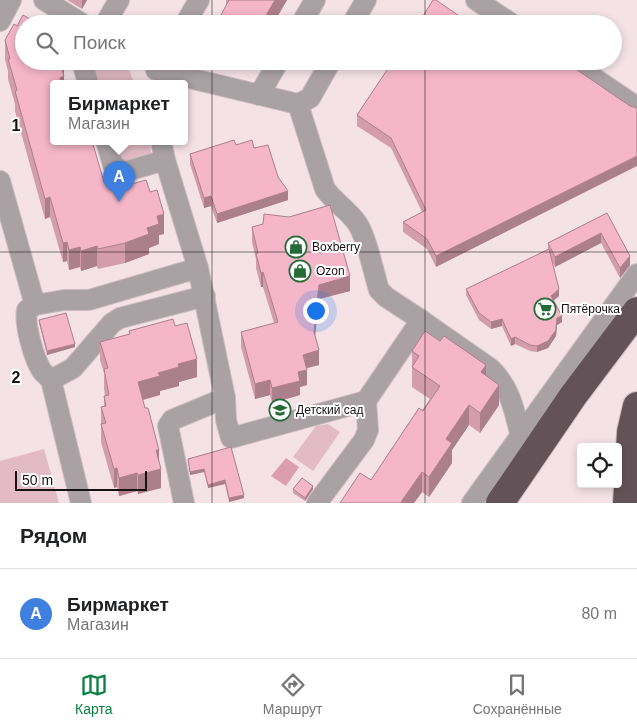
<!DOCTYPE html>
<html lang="ru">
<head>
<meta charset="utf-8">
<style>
	:root { --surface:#fff; --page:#f2f2f2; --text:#202124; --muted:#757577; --line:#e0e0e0; --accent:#0b8043 }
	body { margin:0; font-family:Arial,sans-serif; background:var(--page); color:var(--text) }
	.controls { position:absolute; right:15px; bottom:15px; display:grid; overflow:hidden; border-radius:5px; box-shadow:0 2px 8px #0003 }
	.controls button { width:45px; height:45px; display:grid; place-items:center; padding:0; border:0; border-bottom:1px solid var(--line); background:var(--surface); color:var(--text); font:25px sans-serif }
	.scale { position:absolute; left:15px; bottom:12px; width:132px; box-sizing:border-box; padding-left:5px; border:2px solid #181214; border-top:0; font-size:14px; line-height:18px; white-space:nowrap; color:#181214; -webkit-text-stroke:4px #fff; paint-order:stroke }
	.you { position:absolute; left:315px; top:310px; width:18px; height:18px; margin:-12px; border:4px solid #fff; border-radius:50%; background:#1a73e8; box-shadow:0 0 0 8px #1a73e833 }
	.badge { display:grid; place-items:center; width:32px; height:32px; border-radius:50%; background:var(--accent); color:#fff; font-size:16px; font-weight:700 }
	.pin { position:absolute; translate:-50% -41px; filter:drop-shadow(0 1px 2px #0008) }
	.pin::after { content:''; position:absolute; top:26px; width:18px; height:15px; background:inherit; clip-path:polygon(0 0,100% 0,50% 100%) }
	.popup { position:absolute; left:50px; top:80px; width:138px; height:65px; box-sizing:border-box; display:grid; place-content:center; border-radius:5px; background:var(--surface); filter:drop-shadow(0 1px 4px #0005); font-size:16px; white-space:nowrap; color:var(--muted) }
	.popup b { font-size:19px; color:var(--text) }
	.popup::after { content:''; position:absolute; left:50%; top:100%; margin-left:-10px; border:10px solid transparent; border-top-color:var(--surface) }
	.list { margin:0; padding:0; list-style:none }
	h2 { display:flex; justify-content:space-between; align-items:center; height:65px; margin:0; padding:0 20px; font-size:21px }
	h2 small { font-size:16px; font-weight:400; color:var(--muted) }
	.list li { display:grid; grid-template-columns:32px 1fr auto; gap:15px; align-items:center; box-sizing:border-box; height:90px; padding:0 20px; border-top:1px solid var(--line) }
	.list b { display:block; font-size:19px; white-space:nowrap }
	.list p { margin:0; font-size:16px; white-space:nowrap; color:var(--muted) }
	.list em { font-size:16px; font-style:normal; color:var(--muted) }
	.icon { flex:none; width:28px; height:28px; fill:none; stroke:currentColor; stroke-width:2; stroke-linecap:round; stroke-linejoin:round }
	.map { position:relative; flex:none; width:637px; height:503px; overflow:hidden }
	.search { position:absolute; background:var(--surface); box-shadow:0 2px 8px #0003; left:15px; right:15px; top:15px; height:55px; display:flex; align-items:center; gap:12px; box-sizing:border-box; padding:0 18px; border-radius:28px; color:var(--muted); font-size:19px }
	.sheet { height:155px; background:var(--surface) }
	nav { display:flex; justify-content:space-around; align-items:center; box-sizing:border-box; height:70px; border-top:1px solid var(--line); background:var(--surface); font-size:14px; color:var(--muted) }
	nav a { display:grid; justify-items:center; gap:2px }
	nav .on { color:var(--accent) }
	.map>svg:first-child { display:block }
	.green { fill:#e3bbc6 }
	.forest { fill:#db9eb0 }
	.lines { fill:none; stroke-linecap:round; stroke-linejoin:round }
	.minor-casing { stroke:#ccbdc1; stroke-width:22 }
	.highway-casing { stroke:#ccbdc1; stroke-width:30 }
	.minor { stroke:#a9a1a4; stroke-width:20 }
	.highway { stroke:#635358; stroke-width:28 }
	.wall { fill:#d39dad }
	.shaded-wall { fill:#ac7f8d }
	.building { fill:#f5b6c9; stroke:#ac7f8d }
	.grid { fill:none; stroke:#181214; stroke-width:1; stroke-opacity:0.55 }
	.labels { text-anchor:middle; stroke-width:4; stroke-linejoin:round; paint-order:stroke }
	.poi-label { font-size:12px; fill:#181214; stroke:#fff; text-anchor:start }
	.grid-label { font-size:16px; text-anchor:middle; font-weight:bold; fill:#181214; stroke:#fff; stroke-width:4; stroke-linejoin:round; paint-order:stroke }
</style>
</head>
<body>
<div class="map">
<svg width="637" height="503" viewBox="0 0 637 503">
	<rect width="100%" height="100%" fill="#f4e2e7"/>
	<g class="green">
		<path d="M90,61H119L129,69L134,83H94Z"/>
		<path d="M110,141H150L151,154L124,166Z"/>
		<path d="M328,424L340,432L313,471L293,457L316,426Z"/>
		<path d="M44,449L59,503H0V461Z"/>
	</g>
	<path class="forest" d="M286,458L299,467L286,486L271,476Z"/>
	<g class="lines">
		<g class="minor-casing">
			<g id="minor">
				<path d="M44,0L83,24"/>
				<path d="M476,0L512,24"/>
				<path d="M0,21L11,0"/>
				<path d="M105,24L119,0"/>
				<path d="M185,24L199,0"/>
				<path d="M301,24L315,0"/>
				<path d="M352,24L366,0"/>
				<path d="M82,61L88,83"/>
				<path d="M162,61L156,70L298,104L310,98L331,61"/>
				<path d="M569,61L637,107"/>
				<path d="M259,95L279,61"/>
				<path d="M298,104L325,189C334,202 348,210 357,223C366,235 374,274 379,290L386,297L421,320"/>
				<path d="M106,141L113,165L124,172L165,160L198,268L225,398L172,420L168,426L184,503"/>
				<path d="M161,141L165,160"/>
				<path d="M0,181L35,305L27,310C24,324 34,359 42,371C45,374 48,377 51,380L81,503"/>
				<path d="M35,305L64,300H89L198,268"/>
				<path d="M51,380L73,368L112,323L120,318L205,296"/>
				<path d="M225,398L226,420L231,438L366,401"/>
				<path d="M317,503L364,440L368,430L366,401L421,320L491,369C511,389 514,410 521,437"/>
				<path d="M472,503L637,274"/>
			</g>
		</g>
		<g class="highway-casing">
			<g id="highway">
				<path d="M500,503L573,396L637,311"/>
				<path d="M627,503L631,432L637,406"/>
			</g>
		</g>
		<use href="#minor" class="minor"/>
		<use href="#highway" class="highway"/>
	</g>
	<g class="wall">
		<path d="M67,0H87L82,9Z"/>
		<path d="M226,0H287L273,24H221V15L226,5Z"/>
		<path d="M5,40L66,61V69L64,70V83H54V141L104,182L128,185L164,234L159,235V244L149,248V254L125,263L98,269L97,266L81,271L80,267L69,270L67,261L63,262L50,217L45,219L15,111V104L8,79V71L5,60Z"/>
		<path d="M564,61L436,267L427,249L403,232V222L422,212L391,148L357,126V115Z"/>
		<path d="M236,145L254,148L278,177L288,200L217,223L211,206L204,208L190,164V154Z"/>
		<path d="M607,213L630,265L620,278L601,243L555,267L552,261L559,296L553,300L562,322L557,325L556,336L548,348L537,352L530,351L515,344L511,346L502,326L491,329L479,320L466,295V289L548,250V243Z"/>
		<path d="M252,227L350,291L319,299L315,336L319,365L307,368V385L300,387V395L272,403L270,395L255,399L241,347V332L274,323L263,287H261L256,268V259L252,242Z"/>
		<path d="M39,320L75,347L47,355L39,323Z"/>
		<path d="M175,326L197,377L179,382V386L160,391V395L143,400L159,465L161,488L138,494L137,491L119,496L117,487L114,488L101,442V407L104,406V396H105L104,388V373L100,360V342L129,334V331Z"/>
		<path d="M412,351L486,376L499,405L480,433L469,425L452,450V463L429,497L422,492L414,503H340L371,480L430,399L412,387Z"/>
		<path d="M231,447L244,498L229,502L225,484L208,488L204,472L190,475L188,459Z"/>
		<path d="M293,489H313L305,501L293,493Z"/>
	</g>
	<g class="shaded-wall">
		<path d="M82,0H87L82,9Z"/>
		<path d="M275,0H287L273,24H261Z"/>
		<path d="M59,61H66V69L64,70V83H60Z"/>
		<path d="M637,156V166L436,267V256Z"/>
		<path d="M288,191V200L217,223V214Z"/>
		<path d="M211,196V206L204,208V198Z"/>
		<path d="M50,197V217L45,219V199Z"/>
		<path d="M164,214V234L159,235V244L149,248V254L125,263V243L147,228L157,216Z"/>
		<path d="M601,233V243L555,267V257Z"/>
		<path d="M67,242V261L63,262V243Z"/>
		<path d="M97,246V266L81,271V251Z"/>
		<path d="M80,247V267L69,270V250Z"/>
		<path d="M630,256V265L620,278V268Z"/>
		<path d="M263,272V287H261V273Z"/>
		<path d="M350,276V291L319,299L314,347V332L319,285Z"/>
		<path d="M559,289V296L551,303V296Z"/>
		<path d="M562,316V322L557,325L556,336L548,348L537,352V346L557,318Z"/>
		<path d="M502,319V326L491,329V322Z"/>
		<path d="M515,337V344L511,346V339Z"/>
		<path d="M75,344V347L47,355V351Z"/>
		<path d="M319,350V365L303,369V355Z"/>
		<path d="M197,359V377L179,382V386L160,391V395L138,401V382L178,364Z"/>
		<path d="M486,365V384L481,372Z"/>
		<path d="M307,370V385L300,387V395L272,403V388L298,372Z"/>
		<path d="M270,380V395L255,399V384Z"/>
		<path d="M499,385V405L480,433V413Z"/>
		<path d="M469,405V425L452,450V463L429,497V477L446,439Z"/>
		<path d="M156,450H159V468Z"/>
		<path d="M117,468V487L114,488V469Z"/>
		<path d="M161,469V488L138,494V475Z"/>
		<path d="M204,469V472L190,475V472Z"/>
		<path d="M422,472V492L414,503H401V502Z"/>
		<path d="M137,473V491L119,496V478Z"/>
		<path d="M225,480V484L208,488V485Z"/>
		<path d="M313,486V489L305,501V498Z"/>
		<path d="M244,495V498L229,502V498Z"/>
	</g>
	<g class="building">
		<path d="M229,0H275L261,24H235L221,15Z"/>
		<path d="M433,0H436L471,24H418Z"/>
		<path d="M23,15L37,23L41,16L52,22L59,23V24H24V61H59L64,76L60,78L61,83H54V141H92L104,182L125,176L128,185L146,180L150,192L157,190L164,214L157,216L159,224L147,228L149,234L125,243L98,249L97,246L81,251L80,247L69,250L67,242L63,243L50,197L45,199L15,91L17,90L8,59H10L5,40L14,24L17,26Z"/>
		<path d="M393,61H564L630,106L637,108V156L436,256L427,239L403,222L426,210L391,138L357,115Z"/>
		<path d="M234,140L236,145L252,140L254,148L268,145L278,177L288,191L217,214L211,196L204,198L190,154Z"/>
		<path d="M330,205L350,276L319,285L314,332L319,350L303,355L307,370L298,372L300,381L272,388L270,380L255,384L241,332L278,322L263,272L261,273L256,254L258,253L252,227L263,224L264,214L289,217Z"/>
		<path d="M607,213L630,256L620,268L601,233L555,257L548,243Z"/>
		<path d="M549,249L559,289L551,296L562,316L557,318L556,330L548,341L537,346L530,345L515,337L511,339L502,319L491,322L479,313L466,289Z"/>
		<path d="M66,313L75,344L47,351L39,320Z"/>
		<path d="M173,319L175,326L187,323L197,359L178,364L179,367L158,373L160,376L138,382L145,408H148L159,450H156L161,469L138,475L137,473L119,478L117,468L114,469L101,424L106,423L101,407L106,406L104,396L109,395L104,369L108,368L100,342L130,334L129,331Z"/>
		<path d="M425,331L440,341L444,336L486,365L481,372L499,385L480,413L469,405L446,439L452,443L429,477L422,472L401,502L404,503H340L360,473L371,480L419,408L423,411L440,386L412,367L419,356L412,351Z"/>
		<path d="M231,447L244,495L229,498L225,480L208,485L204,469L190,472L188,459Z"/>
		<path d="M302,478L313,486L305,498L293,489Z"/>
	</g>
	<path class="grid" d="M212,0V24M425,0V24M212,61V503M425,61V503M0,252H637"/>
	<defs>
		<g id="shop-ring" transform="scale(1.125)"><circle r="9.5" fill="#fff" stroke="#246b37" stroke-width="1.5"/><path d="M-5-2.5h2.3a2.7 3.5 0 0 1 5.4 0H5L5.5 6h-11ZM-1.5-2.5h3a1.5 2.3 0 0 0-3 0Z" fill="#246b37"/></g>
		<g id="supermarket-ring" transform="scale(1.125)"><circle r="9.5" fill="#fff" stroke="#246b37" stroke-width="1.5"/><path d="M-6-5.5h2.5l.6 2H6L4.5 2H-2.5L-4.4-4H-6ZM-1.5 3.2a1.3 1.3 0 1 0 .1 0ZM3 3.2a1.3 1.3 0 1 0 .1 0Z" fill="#246b37"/></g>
		<g id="school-ring" transform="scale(1.125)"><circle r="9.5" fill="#fff" stroke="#246b37" stroke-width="1.5"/><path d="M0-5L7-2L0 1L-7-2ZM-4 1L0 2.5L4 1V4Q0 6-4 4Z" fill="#246b37"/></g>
	</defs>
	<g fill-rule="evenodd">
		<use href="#shop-ring" x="296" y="247"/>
		<use href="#shop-ring" x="300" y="271"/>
		<use href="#supermarket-ring" x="545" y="309"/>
		<use href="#school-ring" x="280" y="410"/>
	</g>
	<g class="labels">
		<g class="poi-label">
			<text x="312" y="251">Boxberry</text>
			<text x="316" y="275">Ozon</text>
			<text x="561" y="313">Пятёрочка</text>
			<text x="296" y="414">Детский сад</text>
		</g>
	</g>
	<g class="grid-label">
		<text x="16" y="131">1</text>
		<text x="16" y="383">2</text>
	</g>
</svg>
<div class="controls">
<button><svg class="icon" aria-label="locate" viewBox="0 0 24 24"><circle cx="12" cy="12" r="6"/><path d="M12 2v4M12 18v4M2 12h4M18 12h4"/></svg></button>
</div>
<div class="scale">50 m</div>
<div class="you"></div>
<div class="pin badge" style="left:119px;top:202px;background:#3f7fe0">A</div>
<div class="popup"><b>Бирмаркет</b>Магазин</div>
<div class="search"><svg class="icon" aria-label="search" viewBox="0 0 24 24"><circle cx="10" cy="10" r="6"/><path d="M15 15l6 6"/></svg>Поиск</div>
</div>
<section class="sheet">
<h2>Рядом<small></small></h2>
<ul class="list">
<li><span class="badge" style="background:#3f7fe0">A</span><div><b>Бирмаркет</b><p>Магазин</p></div><em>80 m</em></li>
</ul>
</section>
<nav>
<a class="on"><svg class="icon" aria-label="map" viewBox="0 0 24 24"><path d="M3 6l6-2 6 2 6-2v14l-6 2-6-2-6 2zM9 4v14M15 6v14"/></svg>Карта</a>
<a><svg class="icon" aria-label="directions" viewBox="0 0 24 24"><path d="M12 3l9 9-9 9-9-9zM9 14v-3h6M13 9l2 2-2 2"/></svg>Маршрут</a>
<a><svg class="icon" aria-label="saved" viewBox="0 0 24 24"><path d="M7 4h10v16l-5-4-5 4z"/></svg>Сохранённые</a>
</nav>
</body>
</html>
